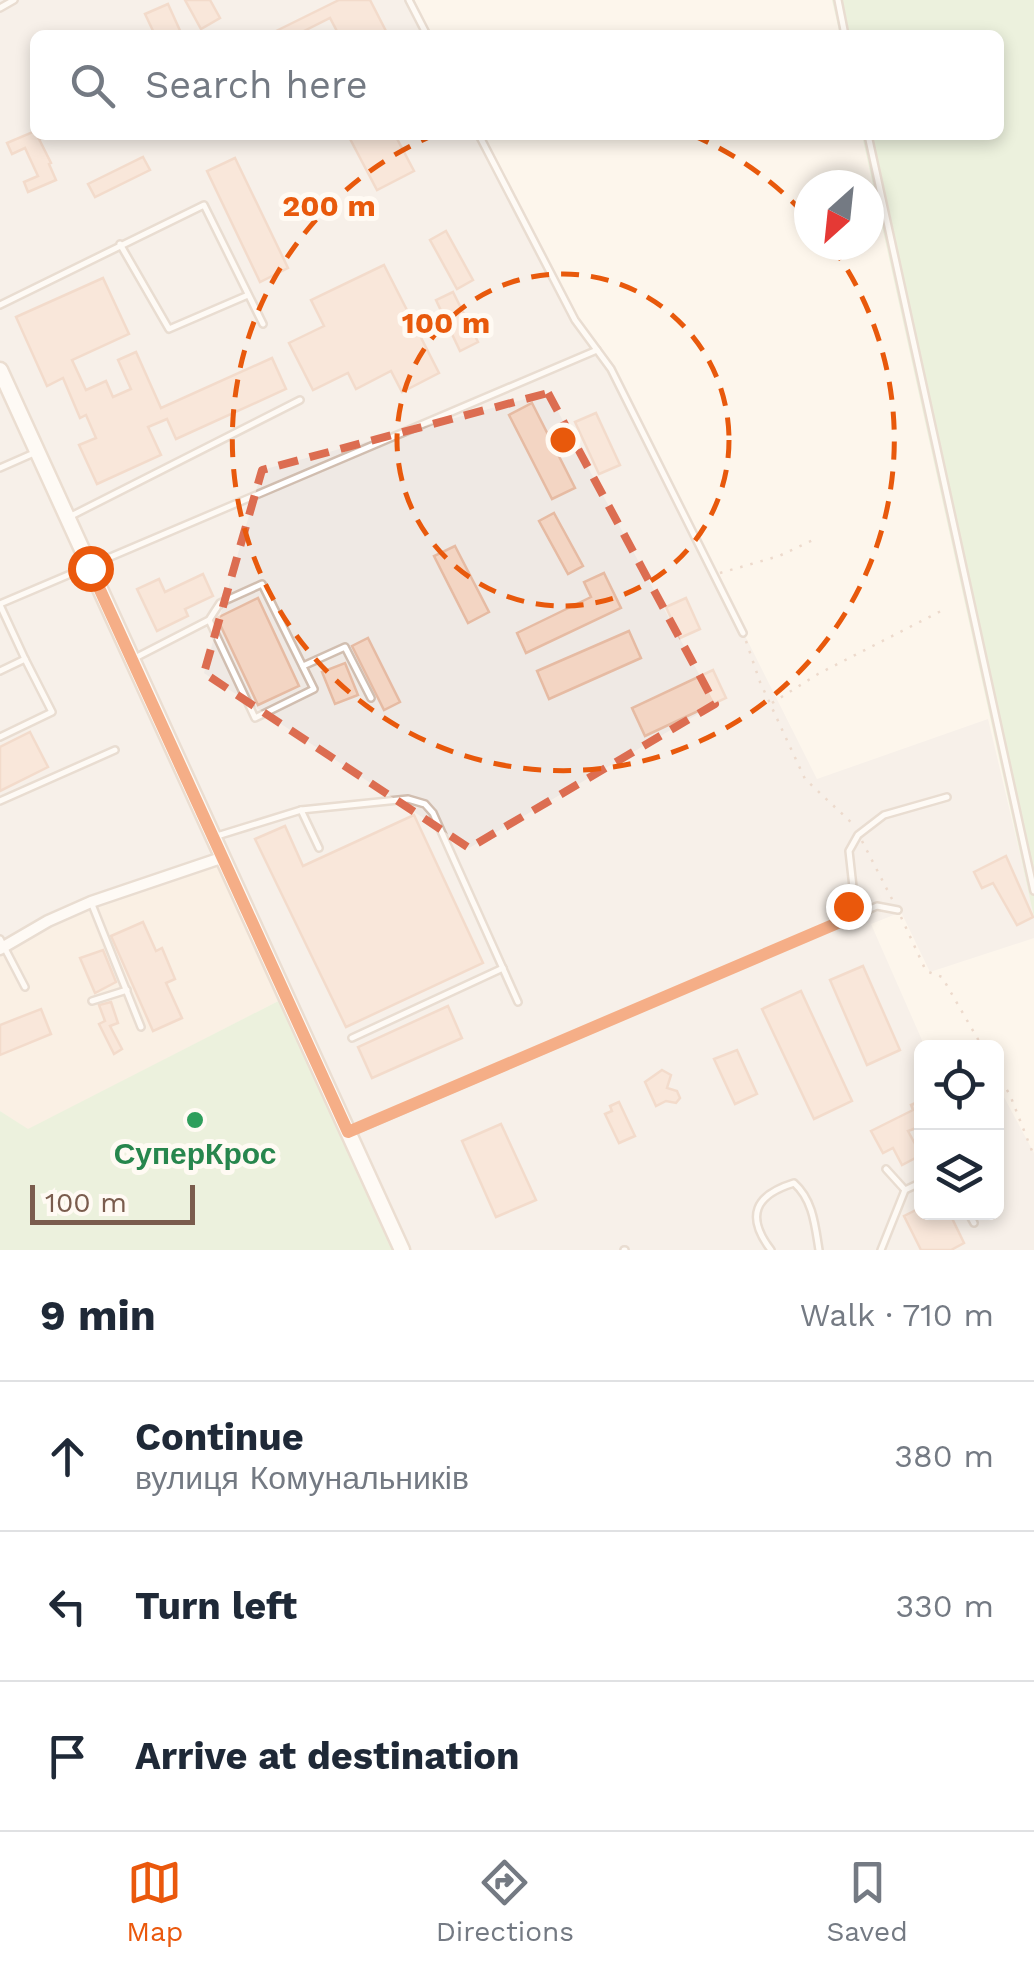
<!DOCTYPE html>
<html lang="en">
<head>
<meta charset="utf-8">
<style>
	:root { --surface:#fff; --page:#f6f6f7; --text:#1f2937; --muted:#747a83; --line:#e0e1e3; --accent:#ea580c }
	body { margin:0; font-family:"Work Sans",sans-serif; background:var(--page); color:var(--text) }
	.controls { position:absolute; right:30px; bottom:30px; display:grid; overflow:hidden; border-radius:15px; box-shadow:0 5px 15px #0003 }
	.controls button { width:90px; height:90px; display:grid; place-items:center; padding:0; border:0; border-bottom:2px solid var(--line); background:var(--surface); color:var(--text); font:50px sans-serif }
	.compass { position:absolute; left:794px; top:170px; width:90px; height:90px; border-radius:50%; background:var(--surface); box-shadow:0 5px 15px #0003; rotate:207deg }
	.scale { position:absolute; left:30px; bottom:25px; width:165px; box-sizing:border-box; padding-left:10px; border:5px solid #7a5c4d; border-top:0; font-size:28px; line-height:35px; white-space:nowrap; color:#7a5c4d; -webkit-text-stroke:8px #fffaf3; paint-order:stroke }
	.stop { position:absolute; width:30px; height:30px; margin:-22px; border:8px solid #ea580c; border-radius:50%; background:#fff }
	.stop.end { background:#ea580c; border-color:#fff; box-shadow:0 2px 10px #0008 }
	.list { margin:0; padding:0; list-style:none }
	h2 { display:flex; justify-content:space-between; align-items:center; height:130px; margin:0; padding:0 40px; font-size:42px }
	h2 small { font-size:32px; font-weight:400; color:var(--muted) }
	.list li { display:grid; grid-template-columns:65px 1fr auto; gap:30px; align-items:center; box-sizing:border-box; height:150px; padding:0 40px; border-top:2px solid var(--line) }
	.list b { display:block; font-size:38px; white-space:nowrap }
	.list p { margin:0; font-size:32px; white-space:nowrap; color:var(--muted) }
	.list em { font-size:32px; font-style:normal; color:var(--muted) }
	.icon { flex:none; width:55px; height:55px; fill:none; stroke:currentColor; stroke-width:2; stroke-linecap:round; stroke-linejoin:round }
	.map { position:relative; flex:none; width:1034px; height:1250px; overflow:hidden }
	.search { position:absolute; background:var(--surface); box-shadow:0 5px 15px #0003; left:30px; right:30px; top:30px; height:110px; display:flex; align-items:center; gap:25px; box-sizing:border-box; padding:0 35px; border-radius:15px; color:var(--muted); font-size:38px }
	.sheet { height:580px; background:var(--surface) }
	nav { display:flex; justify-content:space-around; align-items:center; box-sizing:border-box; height:140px; border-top:2px solid var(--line); background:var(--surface); font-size:28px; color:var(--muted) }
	nav a { display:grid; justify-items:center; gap:5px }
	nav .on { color:var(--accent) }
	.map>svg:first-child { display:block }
	.residential { fill:#f5e8da }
	.industrial { fill:#efe9e4 }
	.green { fill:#d8ecc9 }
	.building { fill:#f3d5c3; stroke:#e6bba3; stroke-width:2.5 }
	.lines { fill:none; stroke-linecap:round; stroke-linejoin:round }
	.lane-casing { stroke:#d1beb0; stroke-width:10 }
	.street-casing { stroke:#d1beb0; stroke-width:15 }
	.secondary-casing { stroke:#d6c0b0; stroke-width:19 }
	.path { stroke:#d9b8a5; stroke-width:2.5; stroke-dasharray:2.5 8; stroke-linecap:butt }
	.lane { stroke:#fff; stroke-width:5 }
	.street { stroke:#fff; stroke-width:10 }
	.secondary { stroke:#fff; stroke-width:14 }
	.route { stroke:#ea580c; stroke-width:12 }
	.marked { fill:none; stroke:#dc6d51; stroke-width:8; stroke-dasharray:20 12; stroke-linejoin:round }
	.ring { fill:none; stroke:#e8590c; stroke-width:5; stroke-dasharray:18 12 }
	.leisure-dot { fill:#2e9e5b; stroke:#fffaf3; stroke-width:4 }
	.labels { text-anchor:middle; stroke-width:10; stroke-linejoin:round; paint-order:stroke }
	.leisure-label { font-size:30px; font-weight:bold; fill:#27864d; stroke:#fffaf3 }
	.centre { fill:#e8590c; stroke:#fffaf3; stroke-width:5 }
	.ring-label { font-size:30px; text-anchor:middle; font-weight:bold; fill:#e8590c; stroke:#fffaf3; stroke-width:10; stroke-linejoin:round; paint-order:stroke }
</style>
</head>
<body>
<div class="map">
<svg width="1034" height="1250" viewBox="0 0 1034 1250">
	<rect width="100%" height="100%" fill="#fdf6ec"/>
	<path class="residential" d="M224,855L288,996L28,1130L0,1111V948L88,899Z"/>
	<path class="industrial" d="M0,0H413L431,35H35V135H482L575,319L611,369L817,779L988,719L1034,913V938L930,972L901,912L871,924L925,1047L922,1048V1212H996L997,1084L1034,1153V1250H405L224,856L144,880L0,948Z"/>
	<g class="green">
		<path d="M832,0H1034V917L862,135H999V35H840Z"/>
		<path d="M288,996L405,1250H0V1111L28,1129Z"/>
	</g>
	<g class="building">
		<path d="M185,0H210L220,18L201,29Z"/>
		<path d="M339,0H370L388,35H339L330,18L296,35H268Z"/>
		<path d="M168,4L182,35H155L145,14Z"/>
		<path d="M35,131L51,163L49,164L56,180L28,192L24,182L38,176L25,148L12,154L7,143Z"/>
		<path d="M348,135H395L414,171L377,190Z"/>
		<path d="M143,157L150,170L95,197L88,184Z"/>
		<path d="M235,158L288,268L260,282L207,171Z"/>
		<path d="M446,231L473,280L457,289L430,240Z"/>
		<path d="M384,265L439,373L402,392L391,371L356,389L348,373L313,390L289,343L324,326L311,300Z"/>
		<path d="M103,278L129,334L72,360L86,390L106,381L113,397L131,389L118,360L136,352L161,408L272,358L286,389L176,439L167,419L148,427L161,455L97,484L79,445L96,438L86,415L80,418L63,378L47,386L16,317Z"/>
		<path d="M453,292L478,342L460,351L436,300Z"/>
		<path d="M532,403L575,488L552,499L509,415Z"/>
		<path d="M596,413L620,465L599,474L575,422Z"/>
		<path d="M554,513L583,566L568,574L539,521Z"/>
		<path d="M455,546L489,612L468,623L434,556Z"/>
		<path d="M604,573L621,608L526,653L517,633L591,597L584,582Z"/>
		<path d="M203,574L213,596L185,609L188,616L157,631L137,589L159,579L165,592Z"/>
		<path d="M258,598L299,686L258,705L217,618Z"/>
		<path d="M686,598L700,629L680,638L666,607Z"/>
		<path d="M629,631L641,658L549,699L537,671Z"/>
		<path d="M368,638L400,702L384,710L352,646Z"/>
		<path d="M345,663L358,695L335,704L322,672Z"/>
		<path d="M713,670L726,698L645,736L632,708Z"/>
		<path d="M30,732L48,767L0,791V747Z"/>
		<path d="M414,815L483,963L346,1027L255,839L285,826L303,866Z"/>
		<path d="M1006,856L1033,917L1017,925L993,883L982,888L974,872Z"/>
		<path d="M143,922L156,951L162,948L175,979L166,983L182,1018L153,1031L111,936Z"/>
		<path d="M103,950L116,982L95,993L80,958Z"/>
		<path d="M863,966L900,1050L867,1065L830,980Z"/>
		<path d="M801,991L852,1101L814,1119L762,1009Z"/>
		<path d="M111,1002L118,1023L110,1026L122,1049L114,1054L99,1024L105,1021L99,1005Z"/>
		<path d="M448,1006L462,1038L372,1078L358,1047Z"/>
		<path d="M41,1009L51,1034L0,1055V1025Z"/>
		<path d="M737,1050L757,1094L735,1104L714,1059Z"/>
		<path d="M662,1070L671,1075L667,1088L677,1091L680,1098L676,1103L666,1101L656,1106L645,1082Z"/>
		<path d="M922,1100V1126L908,1131L921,1155L902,1165L893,1148L883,1153L871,1131L913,1110L911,1105Z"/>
		<path d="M619,1102L635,1136L619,1143L605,1114L612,1111L610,1106Z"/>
		<path d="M501,1124L536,1200L496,1217L462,1141Z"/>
		<path d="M922,1207V1212H949L964,1243L951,1250H921L904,1216Z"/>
	</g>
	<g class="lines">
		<g class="lane-casing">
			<g id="lane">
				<path d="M409,0L427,35"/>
				<path d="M838,0L845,35"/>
				<path d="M0,8L14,0"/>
				<path d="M479,135L575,320L611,369L743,633"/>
				<path d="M868,135L1034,891"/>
				<path d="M120,244L169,329L248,295"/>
				<path d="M0,305L204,205L263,324"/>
				<path d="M0,468L34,453"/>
				<path d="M71,516L300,400"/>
				<path d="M0,604L597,350"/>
				<path d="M0,605L25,659"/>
				<path d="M137,657L209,620L255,718L314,689L262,584L220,603L209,620"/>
				<path d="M303,666L345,647L371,698"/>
				<path d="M0,671L25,659L52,712L0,737"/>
				<path d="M0,801L115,750"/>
				<path d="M301,810L408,799L425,804L433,813L518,1002"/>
				<path d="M217,836L301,810L319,848"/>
				<path d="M91,902L141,1027"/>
				<path d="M840,922L853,887L849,851L858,835L884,815L947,797"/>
				<path d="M0,939L25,987"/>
				<path d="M92,1001L127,990"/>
				<path d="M352,1038L503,968"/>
				<path d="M353,1131L877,906L898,910"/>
				<path d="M886,1169L905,1190"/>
				<path d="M968,1212L974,1223"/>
				<path d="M624,1250H625"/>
				<path d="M771,1250C745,1216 755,1195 794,1183C813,1200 815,1225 819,1250"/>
				<path d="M881,1250L905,1190L922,1182"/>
			</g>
		</g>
		<g class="street-casing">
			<path id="street" d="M0,949L48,921L91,902L221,858"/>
		</g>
		<g class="secondary-casing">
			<path id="secondary" d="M0,370L402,1250"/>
		</g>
		<g class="path">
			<path d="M720,573L779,556L815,539"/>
			<path d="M746,641L760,682L805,779L854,825"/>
			<path d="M772,703L818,674L943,610"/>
			<path d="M862,841L893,901"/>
			<path d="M901,917L926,971L942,977L983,1048"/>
			<path d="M996,1072L1010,1095L1034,1156"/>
		</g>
		<use href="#lane" class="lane"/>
		<use href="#street" class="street"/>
		<use href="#secondary" class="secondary"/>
	</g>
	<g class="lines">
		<path class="route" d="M90,568L348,1132L840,922L848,906"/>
	</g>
	<path d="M0 0H1034V1250H0ZM548,393L715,704L469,848L204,673L262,470Z" fill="#fdf6ec" fill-opacity=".55" fill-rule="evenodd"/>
	<path class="marked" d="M548,393L715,704L469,848L204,673L262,470Z"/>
	<g class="ring">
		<circle cx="563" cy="440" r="166"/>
		<path d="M692 135A331 331 0 0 1 809 219M831 245A331 331 0 1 1 434 135"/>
	</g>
	<circle class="leisure-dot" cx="195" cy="1120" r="10"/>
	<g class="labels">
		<g class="leisure-label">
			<text x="195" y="1164">СуперКрос</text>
		</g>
	</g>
	<circle cx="563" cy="440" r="15" class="centre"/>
	<g class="ring-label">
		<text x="329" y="216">200 m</text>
		<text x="446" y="333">100 m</text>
	</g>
</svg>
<div class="controls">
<button><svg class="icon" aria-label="locate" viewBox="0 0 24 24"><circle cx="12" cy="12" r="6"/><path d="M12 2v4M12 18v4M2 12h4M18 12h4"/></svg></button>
<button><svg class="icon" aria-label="layers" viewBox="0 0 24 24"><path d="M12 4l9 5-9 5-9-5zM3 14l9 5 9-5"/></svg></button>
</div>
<svg class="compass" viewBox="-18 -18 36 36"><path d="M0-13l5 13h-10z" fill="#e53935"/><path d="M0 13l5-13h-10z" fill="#747a83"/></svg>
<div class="scale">100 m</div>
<div class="stop" style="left:90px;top:568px"></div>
<div class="stop end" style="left:848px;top:906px"></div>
<div class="search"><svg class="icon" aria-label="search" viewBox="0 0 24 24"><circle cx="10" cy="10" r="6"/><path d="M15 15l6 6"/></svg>Search here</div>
</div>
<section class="sheet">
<h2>9 min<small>Walk · 710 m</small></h2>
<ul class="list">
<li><svg class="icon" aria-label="ahead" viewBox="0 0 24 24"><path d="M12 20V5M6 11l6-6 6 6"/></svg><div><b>Continue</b><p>вулиця Комунальників</p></div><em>380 m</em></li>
<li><svg class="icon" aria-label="left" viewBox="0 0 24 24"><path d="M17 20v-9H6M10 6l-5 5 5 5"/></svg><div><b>Turn left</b></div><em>330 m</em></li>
<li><svg class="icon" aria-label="arrive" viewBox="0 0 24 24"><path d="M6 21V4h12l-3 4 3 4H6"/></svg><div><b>Arrive at destination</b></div></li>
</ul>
</section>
<nav>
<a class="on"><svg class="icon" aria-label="map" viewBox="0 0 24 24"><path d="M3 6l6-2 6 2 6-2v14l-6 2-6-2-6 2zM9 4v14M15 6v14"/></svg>Map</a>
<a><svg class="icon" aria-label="directions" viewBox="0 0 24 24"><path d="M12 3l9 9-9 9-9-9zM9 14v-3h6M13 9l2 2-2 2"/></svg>Directions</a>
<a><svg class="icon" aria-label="saved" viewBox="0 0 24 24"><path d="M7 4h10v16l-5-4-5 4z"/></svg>Saved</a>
</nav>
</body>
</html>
